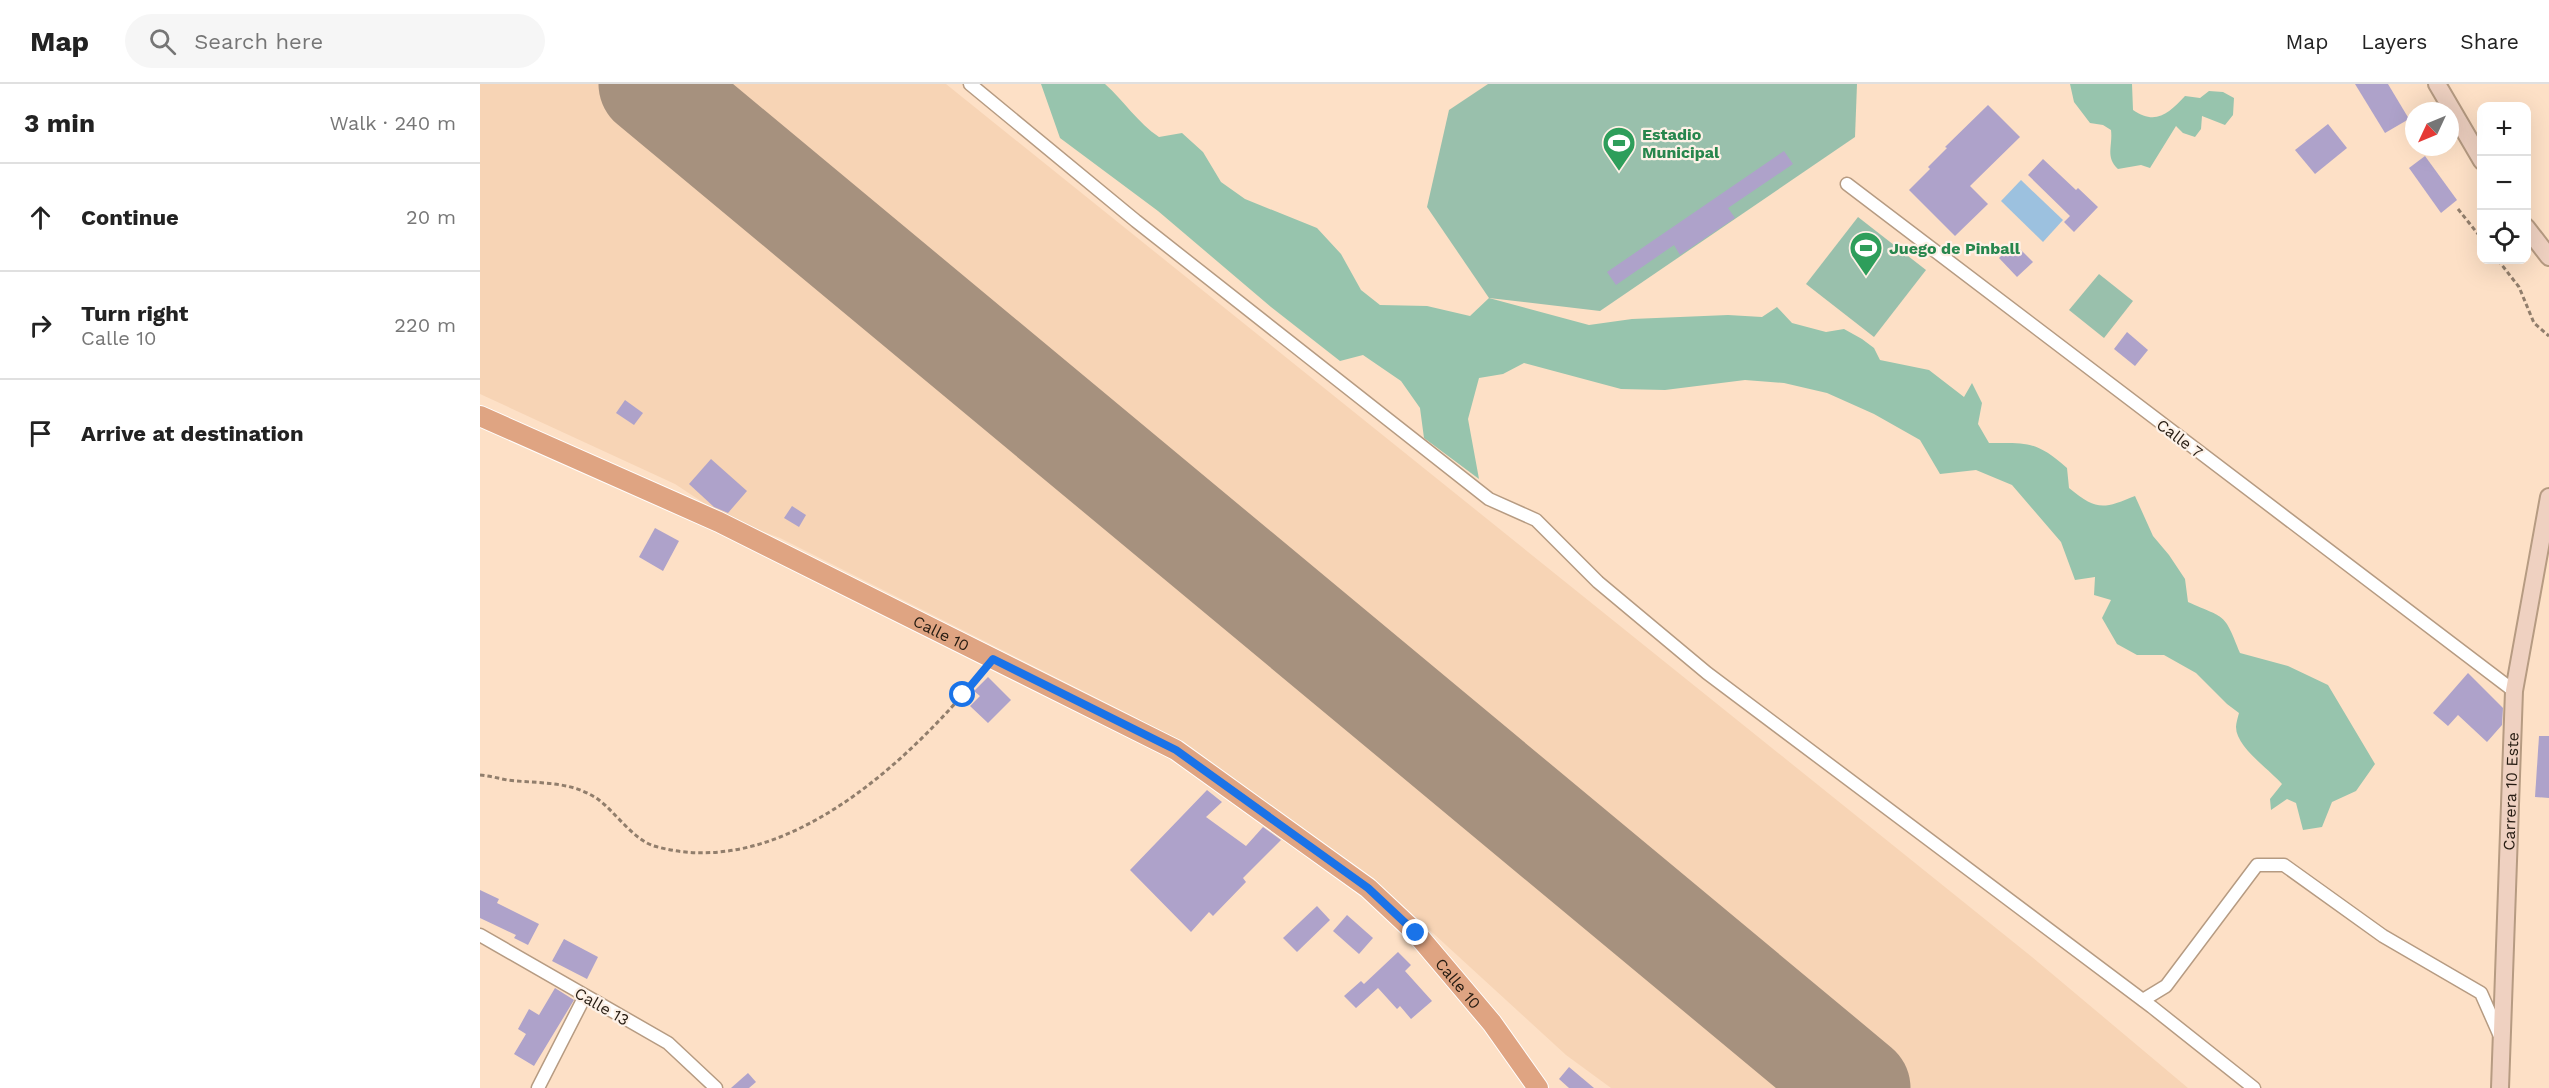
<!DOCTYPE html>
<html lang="en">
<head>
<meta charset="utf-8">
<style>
	:root { --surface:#fff; --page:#f6f6f6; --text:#222; --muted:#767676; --line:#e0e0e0 }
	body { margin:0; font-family:"Work Sans",sans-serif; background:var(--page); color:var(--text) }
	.controls { position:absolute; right:18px; top:18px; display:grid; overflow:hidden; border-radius:12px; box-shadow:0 6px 24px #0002 }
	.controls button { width:54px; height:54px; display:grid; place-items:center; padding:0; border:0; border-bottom:2px solid var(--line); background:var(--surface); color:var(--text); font:30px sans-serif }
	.compass { position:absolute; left:1925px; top:18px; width:54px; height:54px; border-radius:50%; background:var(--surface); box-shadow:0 6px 24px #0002; rotate:226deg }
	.stop { position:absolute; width:18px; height:18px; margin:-14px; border:4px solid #1a73e8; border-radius:50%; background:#fff }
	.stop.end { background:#1a73e8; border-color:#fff; box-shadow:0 2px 6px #0008 }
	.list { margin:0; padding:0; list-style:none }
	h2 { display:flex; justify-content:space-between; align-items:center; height:78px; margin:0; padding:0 24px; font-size:26px }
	h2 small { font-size:20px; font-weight:400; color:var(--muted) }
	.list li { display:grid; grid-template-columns:39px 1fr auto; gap:18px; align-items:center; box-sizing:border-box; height:108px; padding:0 24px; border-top:2px solid var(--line) }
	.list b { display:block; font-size:22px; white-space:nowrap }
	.list p { margin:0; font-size:20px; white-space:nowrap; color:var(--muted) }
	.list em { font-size:20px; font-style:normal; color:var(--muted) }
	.icon { flex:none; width:33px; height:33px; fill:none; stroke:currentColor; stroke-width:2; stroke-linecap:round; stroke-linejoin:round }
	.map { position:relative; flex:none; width:2069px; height:1004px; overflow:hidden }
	header { display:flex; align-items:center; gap:36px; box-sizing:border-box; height:84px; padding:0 30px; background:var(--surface); border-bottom:2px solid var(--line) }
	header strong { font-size:28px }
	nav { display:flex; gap:33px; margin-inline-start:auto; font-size:21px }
	.search { width:420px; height:54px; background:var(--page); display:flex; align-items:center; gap:15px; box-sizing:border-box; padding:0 21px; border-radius:33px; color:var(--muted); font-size:22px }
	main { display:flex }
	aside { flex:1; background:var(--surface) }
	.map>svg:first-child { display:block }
	.built { fill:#f7d4b5 }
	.green { fill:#99c0ac }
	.forest { fill:#97c4ad }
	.water { fill:#9cc1df }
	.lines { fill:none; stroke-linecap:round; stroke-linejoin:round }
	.runway { stroke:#a6917e; stroke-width:105 }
	.building { fill:#aea2ca }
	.street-casing { stroke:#b69b82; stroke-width:15 }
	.secondary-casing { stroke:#b69b82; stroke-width:20 }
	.primary-casing { stroke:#fff; stroke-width:22 }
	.path { stroke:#917e6c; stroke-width:3; stroke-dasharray:4.5 3; stroke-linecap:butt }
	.street { stroke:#fff; stroke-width:12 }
	.secondary { stroke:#efd1c1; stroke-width:16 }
	.primary { stroke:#dfa482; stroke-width:20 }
	.route { stroke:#1a73e8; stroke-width:8 }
	.labels { text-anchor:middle; stroke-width:4.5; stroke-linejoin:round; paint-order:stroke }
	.leisure-label { font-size:16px; font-weight:bold; fill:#27864d; stroke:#fdf1e7; text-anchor:start }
	.street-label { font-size:16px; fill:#251b11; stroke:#fdf1e7 }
</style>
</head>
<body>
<header>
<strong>Map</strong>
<div class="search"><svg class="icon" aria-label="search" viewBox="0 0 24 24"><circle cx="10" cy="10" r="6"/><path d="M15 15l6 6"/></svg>Search here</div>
<nav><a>Map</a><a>Layers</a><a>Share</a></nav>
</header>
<main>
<aside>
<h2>3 min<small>Walk · 240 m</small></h2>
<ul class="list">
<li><svg class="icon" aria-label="ahead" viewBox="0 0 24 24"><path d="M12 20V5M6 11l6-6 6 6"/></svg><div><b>Continue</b></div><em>20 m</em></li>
<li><svg class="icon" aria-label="right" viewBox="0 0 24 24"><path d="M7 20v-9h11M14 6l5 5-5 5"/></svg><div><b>Turn right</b><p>Calle 10</p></div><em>220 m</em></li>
<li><svg class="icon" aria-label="arrive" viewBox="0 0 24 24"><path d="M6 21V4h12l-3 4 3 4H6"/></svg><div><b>Arrive at destination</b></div></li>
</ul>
</aside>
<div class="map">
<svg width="2069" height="1004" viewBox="0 0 2069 1004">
	<rect width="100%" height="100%" fill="#fde0c6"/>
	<path class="built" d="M0,0H466L1552,873L1708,1004H1131L1086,971L895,796L657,634L300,454L245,433L195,400L0,310Z"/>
	<g class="green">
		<path d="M1008,0H1377L1375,53L1120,227L1009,214L947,123L969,26Z"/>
		<path d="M1378,133L1446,186L1394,253L1326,200Z"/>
		<path d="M1619,190L1653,217L1624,254L1589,226Z"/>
	</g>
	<g class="forest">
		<path d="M561,0H625C644,17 658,39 679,53L702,49L723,68L741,98L765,115L837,144L861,170L881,206L900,221L947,222L990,232L1009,214L1109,241L1152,235L1248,231L1282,233L1297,223L1312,239L1346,248L1364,245L1382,255L1394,264L1400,276L1449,286L1484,313L1492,299L1502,319L1498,340L1509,359C1549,359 1556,357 1587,384L1589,404C1617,427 1623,425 1655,412L1673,452L1689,471L1705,495L1708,518C1746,535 1744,528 1760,569L1808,582L1848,601L1895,680L1876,707L1852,718L1842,743L1823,746L1816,719L1807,715L1791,726L1790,715L1802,700C1789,685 1756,663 1756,643C1756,639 1758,633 1759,629L1747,620L1716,589L1684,571H1657L1637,560L1622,534L1631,516L1614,511L1615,493L1595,496L1581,458L1532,401L1496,386L1460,390L1440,356L1394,330L1347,309L1304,299L1265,296L1185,306L1141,305L1044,279L1023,290L999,294L988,335L999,395L944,354L940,324L921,297L883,271L860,277L791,223L678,127L580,54Z"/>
		<path d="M1590,0H1652L1653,26C1676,42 1689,29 1705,12L1720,14L1729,7L1743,8L1754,14L1753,31L1745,41L1722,32L1721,45L1715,53L1703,49L1696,42L1670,84L1661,81L1638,85C1625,73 1633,62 1631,46L1623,41L1610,39L1594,18Z"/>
	</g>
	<path class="water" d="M1541,96L1583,136L1563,158L1521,117Z"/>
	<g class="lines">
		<path class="runway" d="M171,0L1378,1004"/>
	</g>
	<g class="building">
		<path d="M1875,0H1908L1929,35L1905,49Z"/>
		<path d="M1508,21L1540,53L1490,102L1508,120L1475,152L1429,106L1450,85L1448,83L1467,64L1465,63Z"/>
		<path d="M1848,40L1867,64L1835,90L1815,66Z"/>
		<path d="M1304,67L1313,80L1248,124L1255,134L1200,171L1194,161L1136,201L1127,188Z"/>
		<path d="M1945,72L1977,116L1961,129L1929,84Z"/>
		<path d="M1563,75L1596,106L1598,104L1618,123L1594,148L1584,138L1590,132L1548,91Z"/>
		<path d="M1534,159L1553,178L1537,193L1519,174Z"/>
		<path d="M1647,248L1668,266L1655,282L1634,265Z"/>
		<path d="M145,316L163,329L154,341L136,329Z"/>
		<path d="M231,375L267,407L248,429L234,423L209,400Z"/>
		<path d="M312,422L326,431L319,443L304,434Z"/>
		<path d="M175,444L199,457L183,487L159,473Z"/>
		<path d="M1988,589L2023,624L2022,641L2007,658L1978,631L1968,642L1953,629Z"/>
		<path d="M508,593L531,616L508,639L490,622L500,612L494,607Z"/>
		<path d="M2059,652H2069V714L2055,713Z"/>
		<path d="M727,706L742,718L726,733L766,762L783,743L801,756L763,794L766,798L733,832L729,828L711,848L650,786Z"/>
		<path d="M0,806L19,815L17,819L59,840L48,861L34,854L36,851L0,834Z"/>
		<path d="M837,822L850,836L817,868L803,854Z"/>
		<path d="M867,831L893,854L879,870L853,847Z"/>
		<path d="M84,855L118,873L107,895L72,877Z"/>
		<path d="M918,868L931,881L925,887L952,917L931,935L920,922L917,925L898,904L876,924L864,912L881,897L884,900Z"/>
		<path d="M75,904L94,916L54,982L34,970L46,950L38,945L49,925L59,931Z"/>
		<path d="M1089,983L1114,1004H1089L1079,995Z"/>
		<path d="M268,989L276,998L269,1004H251Z"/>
	</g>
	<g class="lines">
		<g class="street-casing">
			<g id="street">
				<path d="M490,0L656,137L1009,415L1056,436L1118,498L1227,589L1672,923L1774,1004"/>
				<path d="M1367,100L2034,607"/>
				<path d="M0,851L188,959L236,1004"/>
				<path d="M1663,916L1686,902L1777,781H1804L1903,852L2001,909L2020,952"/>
				<path d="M58,1004L105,912"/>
			</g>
		</g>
		<g class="secondary-casing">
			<g id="secondary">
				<path d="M1957,0L2002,77"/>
				<path d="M2046,143L2069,173"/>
				<path id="s1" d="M2020,1004L2034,607L2069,413"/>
			</g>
		</g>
		<g class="primary-casing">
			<g id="primary">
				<path id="s2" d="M0,332L239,438L696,666L888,804L936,849L1012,939L1058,1004"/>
			</g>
		</g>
		<g class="path">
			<path d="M1978,125L2002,155"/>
			<path d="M2018,176L2039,203L2054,239L2069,252"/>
			<path d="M0,691C9,692 18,694 27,696C59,700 91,696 119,716C135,728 154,756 174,762C302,799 429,677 502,588"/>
		</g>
		<use href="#street" class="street"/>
		<use href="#secondary" class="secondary"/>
		<use href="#primary" class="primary"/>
	</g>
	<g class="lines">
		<path class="route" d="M483,611L513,575L696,666L888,804L936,849"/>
	</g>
	<defs>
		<g id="stadium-pin" transform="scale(1.725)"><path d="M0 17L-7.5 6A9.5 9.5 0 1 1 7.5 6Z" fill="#2e9e5b" stroke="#fdf1e7"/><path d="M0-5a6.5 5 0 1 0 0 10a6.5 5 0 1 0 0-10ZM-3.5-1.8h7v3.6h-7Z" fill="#fff"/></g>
	</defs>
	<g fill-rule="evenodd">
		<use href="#stadium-pin" x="1139" y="59"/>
		<use href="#stadium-pin" x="1386" y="164"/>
	</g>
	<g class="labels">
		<g class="leisure-label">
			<text x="1162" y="56">Estadio<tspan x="1162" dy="18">Municipal</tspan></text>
			<text x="1409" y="170">Juego de Pinball</text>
		</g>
		<g class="street-label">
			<text transform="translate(1700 354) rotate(37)" y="6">Calle 7</text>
			<text dy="6" stroke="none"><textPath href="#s2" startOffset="510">Calle 10</textPath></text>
			<text dy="6" stroke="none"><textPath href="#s1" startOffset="297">Carrera 10 Este</textPath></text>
			<text dy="6" stroke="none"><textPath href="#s2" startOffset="1140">Calle 10</textPath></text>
			<text transform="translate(122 922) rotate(30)" y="6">Calle 13</text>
		</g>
	</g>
</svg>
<div class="controls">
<button>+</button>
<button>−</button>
<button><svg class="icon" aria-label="locate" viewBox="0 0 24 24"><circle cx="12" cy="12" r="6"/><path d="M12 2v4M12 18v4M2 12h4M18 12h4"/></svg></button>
</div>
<svg class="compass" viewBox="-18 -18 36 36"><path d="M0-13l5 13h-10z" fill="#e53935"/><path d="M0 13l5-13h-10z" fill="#767676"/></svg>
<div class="stop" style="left:483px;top:611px"></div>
<div class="stop end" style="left:936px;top:849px"></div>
</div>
</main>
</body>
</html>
